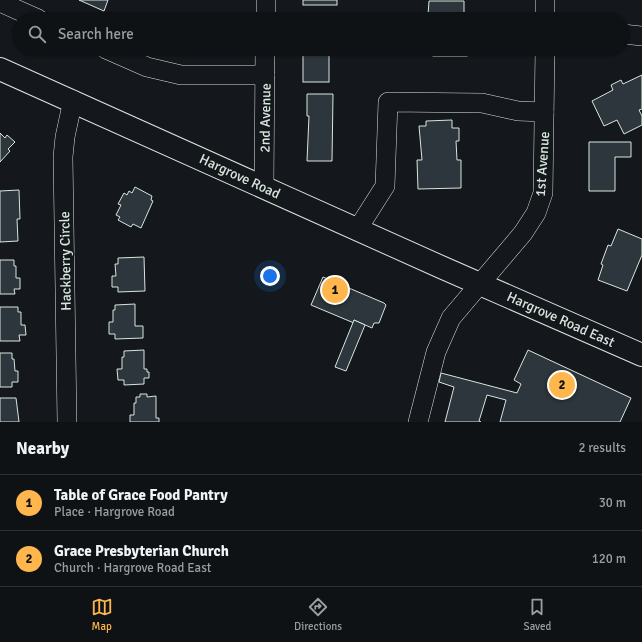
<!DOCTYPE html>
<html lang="en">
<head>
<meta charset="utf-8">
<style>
	:root { --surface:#0f1215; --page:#1d2022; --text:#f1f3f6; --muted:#9b9ea0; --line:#2f3234; --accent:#ffb74d }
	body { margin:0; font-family:Signika,sans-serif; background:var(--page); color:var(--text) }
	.you { position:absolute; left:270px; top:276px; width:14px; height:14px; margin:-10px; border:3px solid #fff; border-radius:50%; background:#1a73e8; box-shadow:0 0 0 6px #1a73e833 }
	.badge { display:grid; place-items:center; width:26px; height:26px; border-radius:50%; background:var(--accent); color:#111; font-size:13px; font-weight:700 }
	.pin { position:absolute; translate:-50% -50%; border:2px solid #fff; box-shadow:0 1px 4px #0006 }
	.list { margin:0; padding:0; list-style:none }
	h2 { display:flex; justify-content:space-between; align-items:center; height:52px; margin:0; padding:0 16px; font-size:17px }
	h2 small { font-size:13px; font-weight:400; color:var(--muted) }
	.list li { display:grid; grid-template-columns:26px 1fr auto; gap:12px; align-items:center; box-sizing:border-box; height:56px; padding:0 16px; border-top:1px solid var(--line) }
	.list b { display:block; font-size:15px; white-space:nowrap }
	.list p { margin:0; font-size:13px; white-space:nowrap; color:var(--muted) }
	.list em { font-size:13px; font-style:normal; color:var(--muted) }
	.icon { flex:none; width:22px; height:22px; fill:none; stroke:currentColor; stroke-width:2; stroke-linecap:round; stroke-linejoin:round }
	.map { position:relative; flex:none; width:642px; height:422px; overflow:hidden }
	.search { position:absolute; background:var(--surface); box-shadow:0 1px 3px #0004; left:12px; right:12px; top:12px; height:44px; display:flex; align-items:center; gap:10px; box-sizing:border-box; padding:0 14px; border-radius:22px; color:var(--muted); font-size:15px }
	.sheet { height:164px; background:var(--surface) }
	nav { display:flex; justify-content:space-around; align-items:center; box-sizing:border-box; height:56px; border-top:1px solid var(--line); background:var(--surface); font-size:11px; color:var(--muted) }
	nav a { display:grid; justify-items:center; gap:2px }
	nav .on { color:var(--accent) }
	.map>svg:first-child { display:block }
	.building { fill:#2c363c; stroke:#d8e6dc }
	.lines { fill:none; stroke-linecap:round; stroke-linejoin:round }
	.minor-casing { stroke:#d8e6dc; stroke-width:20 }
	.major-casing { stroke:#d8e6dc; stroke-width:24 }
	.minor { stroke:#14181c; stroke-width:19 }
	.major { stroke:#14181c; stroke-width:22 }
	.labels { text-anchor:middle; stroke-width:3; stroke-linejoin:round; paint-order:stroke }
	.street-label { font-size:14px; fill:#d8e6dc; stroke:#14181c }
</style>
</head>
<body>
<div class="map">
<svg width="642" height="422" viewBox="0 0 642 422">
	<rect width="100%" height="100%" fill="#14181c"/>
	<g class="building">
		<path d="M79,0H108L104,11Z"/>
		<rect x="303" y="0" width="34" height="5"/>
		<path d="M429,1H464V19H433V15H428Z"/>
		<path d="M302,15H328L329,19H303Z"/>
		<rect x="303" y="49" width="26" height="33"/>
		<rect x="433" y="49" width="34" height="7"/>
		<path d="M642,75V109L639,110L642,116V125L624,134L617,120L604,126L592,101L613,90L611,85L621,80L623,84Z"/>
		<path d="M307,94H333L332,161H307L309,116H307Z"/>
		<path d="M452,120V128H459V141H456L457,160H461V188L418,189L417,160H422L419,126H426V121Z"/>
		<path d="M0,133L5,138L7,135L15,142L8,149L10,151L0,162Z"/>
		<path d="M589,142H631V157H615V191H589Z"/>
		<path d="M135,187L152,196L151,200L153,201L141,228L133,224L131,227L118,220L120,217L116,215L121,205L118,204L124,193L127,195L129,191L132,193Z"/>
		<path d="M19,190L20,219H17L18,241L0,242V191Z"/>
		<path d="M618,229L642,239V255L627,291L598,280L603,265L601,264L608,245L611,246Z"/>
		<path d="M144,257L145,291L118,292V287H112V276H116L115,264H118V258Z"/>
		<path d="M0,260H14V266H16V278H20V289H14L15,294H0Z"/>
		<path d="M323,277L384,303L386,305L379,323H374L372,328L354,320V323L311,305Z"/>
		<path d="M135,304V326H143V338L115,339V334H109V322H113V310H115V305Z"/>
		<path d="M0,307H18V312H21V325H25L26,335H19L20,341H0Z"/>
		<path d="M354,320L365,325L346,371L335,367Z"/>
		<path d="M144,350V369H147V372H149V378H144V384L124,385V380H118L117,369H122V357H124V351Z"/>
		<path d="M528,350L631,398L620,422H500L506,400L487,395L479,421L481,422H445L454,387L439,382L441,373L517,393L521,384L514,380Z"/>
		<path d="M0,353H12V359H14L15,371H18V382H12V387H0Z"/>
		<path d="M140,394H147V397L156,396V418H159V422H130V415H134V403H136V397H140Z"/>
		<path d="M0,398H16L19,422H0Z"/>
	</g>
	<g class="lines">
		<g class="minor-casing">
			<g id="minor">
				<path d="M545,0V19"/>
				<path d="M0,2L38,19"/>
				<path d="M266,19V0"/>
				<path d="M623,34L642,36"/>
				<path d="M106,49L147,67L181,75H265"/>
				<path d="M264,187L265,49"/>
				<path d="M357,230L385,186L388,102L482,103L518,111L544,112"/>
				<path d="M67,422L63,157L65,137L73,100"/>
				<path d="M418,422L436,352L451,318L523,233L536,213L543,193L545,49"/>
			</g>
		</g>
		<g class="major-casing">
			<path id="major" d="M0,69L441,267L642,355"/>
		</g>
		<use href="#minor" class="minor"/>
		<use href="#major" class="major"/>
	</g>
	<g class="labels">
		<g class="street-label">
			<text transform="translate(265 118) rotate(-89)" y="5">2nd Avenue</text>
			<text transform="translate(542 164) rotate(-86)" y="5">1st Avenue</text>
			<text transform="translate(240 176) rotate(25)" y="5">Hargrove Road</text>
			<text transform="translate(65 261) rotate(-91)" y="5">Hackberry Circle</text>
			<text transform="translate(561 319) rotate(24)" y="5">Hargrove Road East</text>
		</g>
	</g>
</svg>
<div class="you"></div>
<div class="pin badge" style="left:335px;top:290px">1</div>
<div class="pin badge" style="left:562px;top:385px">2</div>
<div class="search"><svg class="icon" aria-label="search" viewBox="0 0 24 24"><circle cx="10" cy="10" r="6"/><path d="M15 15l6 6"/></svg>Search here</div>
</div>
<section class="sheet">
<h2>Nearby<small>2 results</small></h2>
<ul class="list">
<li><span class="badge">1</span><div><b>Table of Grace Food Pantry</b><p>Place · Hargrove Road</p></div><em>30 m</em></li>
<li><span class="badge">2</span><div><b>Grace Presbyterian Church</b><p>Church · Hargrove Road East</p></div><em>120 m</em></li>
</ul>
</section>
<nav>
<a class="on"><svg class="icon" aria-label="map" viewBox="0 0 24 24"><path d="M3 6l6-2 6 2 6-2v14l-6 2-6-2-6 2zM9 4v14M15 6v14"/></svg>Map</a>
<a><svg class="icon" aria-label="directions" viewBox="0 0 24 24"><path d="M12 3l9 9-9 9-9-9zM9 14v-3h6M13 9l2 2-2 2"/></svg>Directions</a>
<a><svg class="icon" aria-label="saved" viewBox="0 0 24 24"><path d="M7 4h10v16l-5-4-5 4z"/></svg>Saved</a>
</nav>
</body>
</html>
